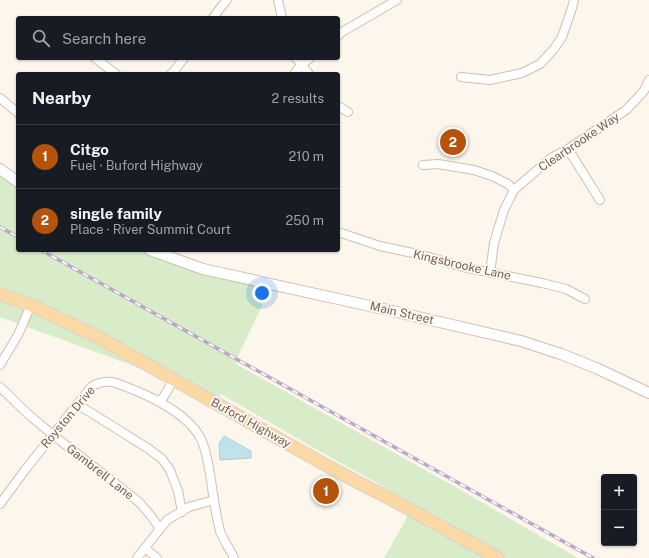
<!DOCTYPE html>
<html lang="en">
<head>
<meta charset="utf-8">
<style>
	:root { --surface:#171b24; --page:#20242c; --text:#f1f3f6; --muted:#9ea1a6; --line:#363941; --accent:#b45309 }
	body { margin:0; font-family:"Public Sans",sans-serif; background:var(--page); color:var(--text) }
	.controls { position:absolute; right:12px; bottom:12px; display:grid; overflow:hidden; border-radius:4px; box-shadow:0 1px 3px #0004 }
	.controls button { width:36px; height:36px; display:grid; place-items:center; padding:0; border:0; border-bottom:1px solid var(--line); background:var(--surface); color:var(--text); font:20px sans-serif }
	.you { position:absolute; left:262px; top:293px; width:14px; height:14px; margin:-10px; border:3px solid #fff; border-radius:50%; background:#1a73e8; box-shadow:0 0 0 6px #1a73e833 }
	.badge { display:grid; place-items:center; width:26px; height:26px; border-radius:50%; background:var(--accent); color:#fff; font-size:13px; font-weight:700 }
	.pin { position:absolute; translate:-50% -50%; border:2px solid #fff; box-shadow:0 1px 4px #0006 }
	.list { margin:0; padding:0; list-style:none }
	h2 { display:flex; justify-content:space-between; align-items:center; height:52px; margin:0; padding:0 16px; font-size:17px }
	h2 small { font-size:13px; font-weight:400; color:var(--muted) }
	.list li { display:grid; grid-template-columns:26px 1fr auto; gap:12px; align-items:center; box-sizing:border-box; height:64px; padding:0 16px; border-top:1px solid var(--line) }
	.list b { display:block; font-size:15px; white-space:nowrap }
	.list p { margin:0; font-size:13px; white-space:nowrap; color:var(--muted) }
	.list em { font-size:13px; font-style:normal; color:var(--muted) }
	.icon { flex:none; width:22px; height:22px; fill:none; stroke:currentColor; stroke-width:2; stroke-linecap:round; stroke-linejoin:round }
	.map { position:relative; flex:none; width:649px; height:558px; overflow:hidden }
	.search { position:absolute; background:var(--surface); box-shadow:0 1px 3px #0004; left:16px; top:16px; width:324px; height:44px; display:flex; align-items:center; gap:10px; box-sizing:border-box; padding:0 14px; border-radius:4px; color:var(--muted); font-size:15px }
	.panel { position:absolute; background:var(--surface); box-shadow:0 1px 3px #0004; left:16px; top:72px; width:324px; height:180px; border-radius:4px }
	.map>svg:first-child { display:block }
	.green { fill:#d8ecc9 }
	.water { fill:#bfe3e8; stroke:#a5d3da }
	.lines { fill:none; stroke-linecap:round; stroke-linejoin:round }
	.minor-casing { stroke:#d1beb0; stroke-width:10 }
	.tertiary-casing { stroke:#d1beb0; stroke-width:12 }
	.primary-casing { stroke:#dad1cd; stroke-width:14 }
	.minor { stroke:#fff; stroke-width:8 }
	.tertiary { stroke:#fff; stroke-width:10 }
	.primary { stroke:#fbd9a5; stroke-width:12 }
	.rail-casing { stroke:#b9a8c9; stroke-width:3.5 }
	.rail { stroke:#fffaf3; stroke-width:2; stroke-dasharray:6; stroke-linecap:butt }
	.labels { text-anchor:middle; stroke-width:3.5; stroke-linejoin:round; paint-order:stroke }
	.street-label { font-size:12px; fill:#7a5c4d; stroke:#fffaf3 }
</style>
</head>
<body>
<div class="map">
<svg width="649" height="558" viewBox="0 0 649 558">
	<rect width="100%" height="100%" fill="#fdf6ec"/>
	<path class="green" d="M0,172L18,184V250H150L195,268L269,291L238,356L236,364L466,493L578,558H384L404,523L413,503L312,447L221,394L219,397L0,317Z"/>
	<path class="water" d="M224,436L251,451V458L220,460L219,444Z"/>
	<g class="lines">
		<g class="minor-casing">
			<g id="minor">
				<path d="M278,0L282,18"/>
				<path d="M213,18L221,7L227,0"/>
				<path d="M338,36L342,32L397,0"/>
				<path d="M95,58L116,74"/>
				<path d="M296,58L309,74"/>
				<path d="M171,74L175,70L184,58"/>
				<path d="M294,74L301,65L310,58"/>
				<path d="M461,77L490,80L522,73L540,64L554,49L562,37L572,8L574,0"/>
				<path d="M0,98L18,113"/>
				<path d="M338,106L348,112"/>
				<path d="M568,149L600,200"/>
				<path d="M423,165L438,164L474,170L492,176L508,184L514,190"/>
				<path d="M338,232L380,246L422,255L463,267L542,283L566,289L585,299"/>
				<path d="M490,273L494,243L504,210L514,190L551,158L568,149L626,110L644,91L649,80"/>
				<path d="M0,365L18,335L31,305"/>
				<path d="M0,387L28,414L53,435L139,502L151,516L160,529"/>
				<path d="M158,401L163,398L174,379"/>
				<path d="M77,404L149,449L162,459L170,470L178,491L182,512"/>
				<path d="M0,504L25,470L91,387C98,382 104,381 113,382C142,392 189,412 202,441C207,454 209,467 211,480C213,497 216,514 220,531C223,540 230,549 234,558"/>
				<path d="M145,548L157,558"/>
				<path d="M137,558L167,520L189,507L214,500"/>
			</g>
		</g>
		<g class="tertiary-casing">
			<g id="tertiary">
				<path d="M0,169L18,182"/>
				<path d="M150,250L203,269L388,310L521,341L561,354L596,368L649,393"/>
			</g>
		</g>
		<g class="primary-casing">
			<path id="primary" d="M0,294L31,305L96,336L324,464L361,484L389,498L498,558"/>
		</g>
		<use href="#minor" class="minor"/>
		<use href="#tertiary" class="tertiary"/>
		<use href="#primary" class="primary"/>
		<g class="rail-casing">
			<g id="rail">
				<path d="M0,227L18,237"/>
				<path d="M41,250L593,558"/>
			</g>
		</g>
		<use href="#rail" class="rail"/>
	</g>
	<g class="labels">
		<g class="street-label">
			<text transform="translate(579 142) rotate(-34)" y="4">Clearbrooke Way</text>
			<text transform="translate(462 265) rotate(13)" y="4">Kingsbrooke Lane</text>
			<text transform="translate(402 313) rotate(13)" y="4">Main Street</text>
			<text transform="translate(68 417) rotate(-50)" y="4">Royston Drive</text>
			<text transform="translate(251 423) rotate(29)" y="4">Buford Highway</text>
			<text transform="translate(100 472) rotate(38)" y="4">Gambrell Lane</text>
		</g>
	</g>
</svg>
<div class="controls">
<button>+</button>
<button>−</button>
</div>
<div class="you"></div>
<div class="pin badge" style="left:326px;top:491px">1</div>
<div class="pin badge" style="left:453px;top:142px">2</div>
<div class="search"><svg class="icon" aria-label="search" viewBox="0 0 24 24"><circle cx="10" cy="10" r="6"/><path d="M15 15l6 6"/></svg>Search here</div>
<section class="panel">
<h2>Nearby<small>2 results</small></h2>
<ul class="list">
<li><span class="badge">1</span><div><b>Citgo</b><p>Fuel · Buford Highway</p></div><em>210 m</em></li>
<li><span class="badge">2</span><div><b>single family</b><p>Place · River Summit Court</p></div><em>250 m</em></li>
</ul>
</section>
</div>
</body>
</html>
